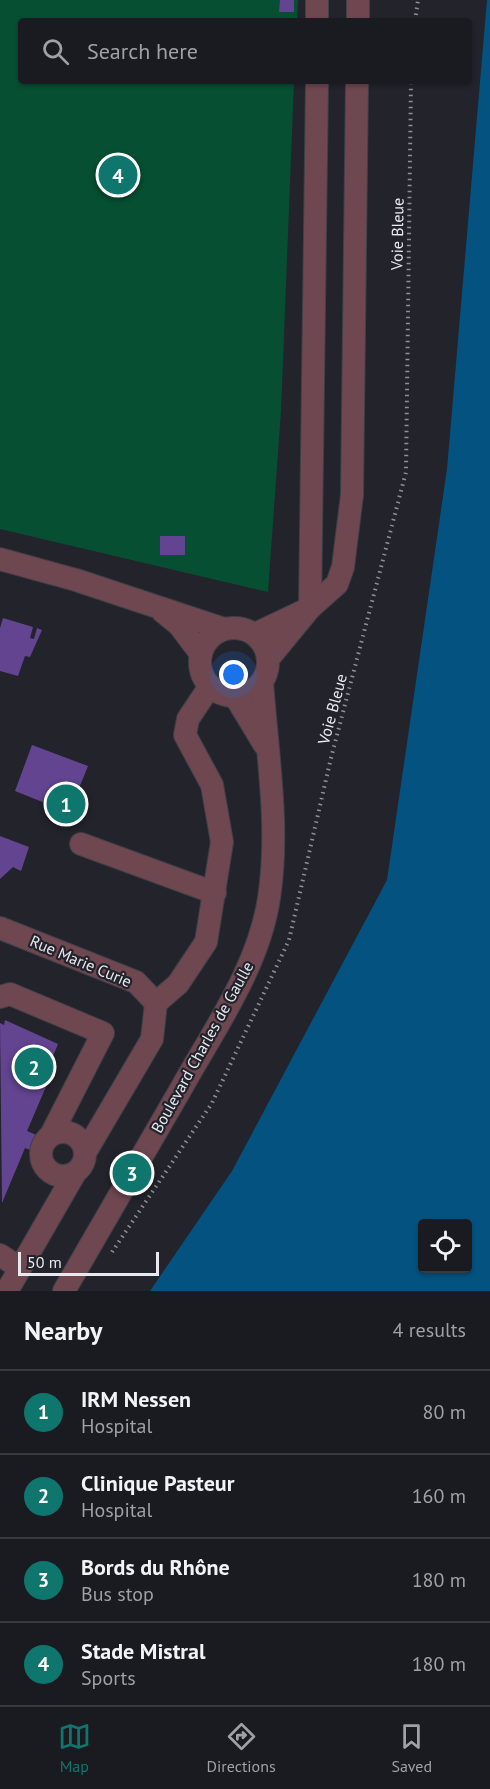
<!DOCTYPE html>
<html lang="en">
<head>
<meta charset="utf-8">
<style>
	:root { --surface:#1a1a21; --page:#27272e; --text:#f1f3f6; --muted:#9fa1a5; --line:#38383f; --accent:#0f766e }
	body { margin:0; font-family:"PT Sans",sans-serif; background:var(--page); color:var(--text) }
	.controls { position:absolute; right:18px; bottom:18px; display:grid; overflow:hidden; border-radius:6px; box-shadow:0 2px 4px #0004 }
	.controls button { width:54px; height:54px; display:grid; place-items:center; padding:0; border:0; border-bottom:2px solid var(--line); background:var(--surface); color:var(--text); font:30px sans-serif }
	.scale { position:absolute; left:18px; bottom:15px; width:141px; box-sizing:border-box; padding-left:6px; border:3px solid #e8e9ef; border-top:0; font-size:16px; line-height:21px; white-space:nowrap; color:#e8e9ef; -webkit-text-stroke:4px #23232c; paint-order:stroke }
	.you { position:absolute; left:234px; top:675px; width:21px; height:21px; margin:-15px; border:4px solid #fff; border-radius:50%; background:#1a73e8; box-shadow:0 0 0 9px #1a73e833 }
	.badge { display:grid; place-items:center; width:39px; height:39px; border-radius:50%; background:var(--accent); color:#fff; font-size:20px; font-weight:700 }
	.pin { position:absolute; translate:-50% -50%; border:3px solid #fff; box-shadow:0 2px 6px #0006 }
	.list { margin:0; padding:0; list-style:none }
	h2 { display:flex; justify-content:space-between; align-items:center; height:78px; margin:0; padding:0 24px; font-size:26px }
	h2 small { font-size:20px; font-weight:400; color:var(--muted) }
	.list li { display:grid; grid-template-columns:39px 1fr auto; gap:18px; align-items:center; box-sizing:border-box; height:84px; padding:0 24px; border-top:2px solid var(--line) }
	.list b { display:block; font-size:22px; white-space:nowrap }
	.list p { margin:0; font-size:20px; white-space:nowrap; color:var(--muted) }
	.list em { font-size:20px; font-style:normal; color:var(--muted) }
	.icon { flex:none; width:33px; height:33px; fill:none; stroke:currentColor; stroke-width:2; stroke-linecap:round; stroke-linejoin:round }
	.map { position:relative; flex:none; width:490px; height:1291px; overflow:hidden }
	.search { position:absolute; background:var(--surface); box-shadow:0 2px 4px #0004; left:18px; right:18px; top:18px; height:66px; display:flex; align-items:center; gap:15px; box-sizing:border-box; padding:0 21px; border-radius:6px; color:var(--muted); font-size:22px }
	.sheet { height:414px; background:var(--surface) }
	nav { display:flex; justify-content:space-around; align-items:center; box-sizing:border-box; height:84px; border-top:2px solid var(--line); background:var(--surface); font-size:16px; color:var(--muted) }
	nav a { display:grid; justify-items:center; gap:3px }
	nav .on { color:var(--accent) }
	.map>svg:first-child { display:block }
	.green { fill:#074f33 }
	.water { fill:#04527f; fill-rule:evenodd }
	.building { fill:#634491 }
	.lines { fill:none; stroke-linecap:round; stroke-linejoin:round }
	.minor-casing { stroke:#3f3f47; stroke-width:24 }
	.path { stroke:#8f8f97; stroke-width:4; stroke-dasharray:1.5 4.5; stroke-linecap:butt }
	.minor { stroke:#6f4750; stroke-width:22 }
	.labels { text-anchor:middle; stroke-width:4.5; stroke-linejoin:round; paint-order:stroke }
	.street-label { font-size:16px; fill:#e8e9ef; stroke:#23232c }
</style>
</head>
<body>
<div class="map">
<svg width="490" height="1291" viewBox="0 0 490 1291">
	<rect width="100%" height="100%" fill="#23232c"/>
	<path class="green" d="M0,0H298L297,21H21V81H294L281,411L268,592L0,529Z"/>
	<path class="water" d="M487,0H490V1291H150L232,1171L387,880L447,469ZM422,1224H468V1268H422Z"/>
	<g class="building">
		<path d="M280,0H294V12H279Z"/>
		<rect x="160" y="536" width="25" height="19"/>
		<path d="M3,618L33,627L30,638L34,639L37,628L42,630L30,657L25,656L18,676L0,671V628Z"/>
		<path d="M32,745L88,766L69,813L57,808L56,811L49,809L50,805L15,791Z"/>
		<path d="M0,836L29,847L21,871L13,867L0,879Z"/>
		<path d="M5,1020L58,1044L46,1073L51,1075L27,1131L39,1136L33,1151L25,1148L2,1203L0,1023L4,1025Z"/>
	</g>
	<g class="lines">
		<g class="minor-casing">
			<g id="minor">
				<path d="M317,21V0"/>
				<path d="M358,21V0"/>
				<path d="M0,559L76,580L224,629"/>
				<path d="M163,612L179,625L201,654"/>
				<circle cx="234" cy="662" r="34"/>
				<path d="M255,634L310,608L337,584L343,567L352,495L357,81"/>
				<path d="M268,659L310,608L317,81"/>
				<path d="M235,696L264,744"/>
				<path d="M81,844L215,893"/>
				<path d="M0,928L136,982L156,1003"/>
				<path d="M0,997L10,994L103,1033L51,1135"/>
				<circle cx="63" cy="1154" r="22"/>
				<path d="M85,1153L152,1039L156,1003L178,984L206,942L222,842L212,785L185,735L188,719L210,686"/>
				<path d="M0,1255L20,1268"/>
				<path d="M7,1291L75,1173"/>
				<path d="M64,1291C103,1223 142,1155 182,1087C215,1028 259,966 269,898C280,827 267,753 262,681"/>
			</g>
		</g>
		<g class="path">
			<path d="M415,21L418,0"/>
			<path d="M112,1252L212,1103L289,940L331,758L406,472L411,81"/>
		</g>
		<use href="#minor" class="minor"/>
	</g>
	<g class="labels">
		<g class="street-label">
			<text transform="translate(397 234) rotate(-89)" y="6">Voie Bleue</text>
			<text transform="translate(332 709) rotate(-75)" y="6">Voie Bleue</text>
			<text transform="translate(81 961) rotate(23)" y="6">Rue Marie Curie</text>
			<text transform="translate(202 1047) rotate(-61)" y="6">Boulevard Charles de Gaulle</text>
		</g>
	</g>
</svg>
<div class="controls">
<button><svg class="icon" aria-label="locate" viewBox="0 0 24 24"><circle cx="12" cy="12" r="6"/><path d="M12 2v4M12 18v4M2 12h4M18 12h4"/></svg></button>
</div>
<div class="scale">50 m</div>
<div class="you"></div>
<div class="pin badge" style="left:66px;top:804px">1</div>
<div class="pin badge" style="left:34px;top:1067px">2</div>
<div class="pin badge" style="left:132px;top:1173px">3</div>
<div class="pin badge" style="left:118px;top:175px">4</div>
<div class="search"><svg class="icon" aria-label="search" viewBox="0 0 24 24"><circle cx="10" cy="10" r="6"/><path d="M15 15l6 6"/></svg>Search here</div>
</div>
<section class="sheet">
<h2>Nearby<small>4 results</small></h2>
<ul class="list">
<li><span class="badge">1</span><div><b>IRM Nessen</b><p>Hospital</p></div><em>80 m</em></li>
<li><span class="badge">2</span><div><b>Clinique Pasteur</b><p>Hospital</p></div><em>160 m</em></li>
<li><span class="badge">3</span><div><b>Bords du Rhône</b><p>Bus stop</p></div><em>180 m</em></li>
<li><span class="badge">4</span><div><b>Stade Mistral</b><p>Sports</p></div><em>180 m</em></li>
</ul>
</section>
<nav>
<a class="on"><svg class="icon" aria-label="map" viewBox="0 0 24 24"><path d="M3 6l6-2 6 2 6-2v14l-6 2-6-2-6 2zM9 4v14M15 6v14"/></svg>Map</a>
<a><svg class="icon" aria-label="directions" viewBox="0 0 24 24"><path d="M12 3l9 9-9 9-9-9zM9 14v-3h6M13 9l2 2-2 2"/></svg>Directions</a>
<a><svg class="icon" aria-label="saved" viewBox="0 0 24 24"><path d="M7 4h10v16l-5-4-5 4z"/></svg>Saved</a>
</nav>
</body>
</html>
